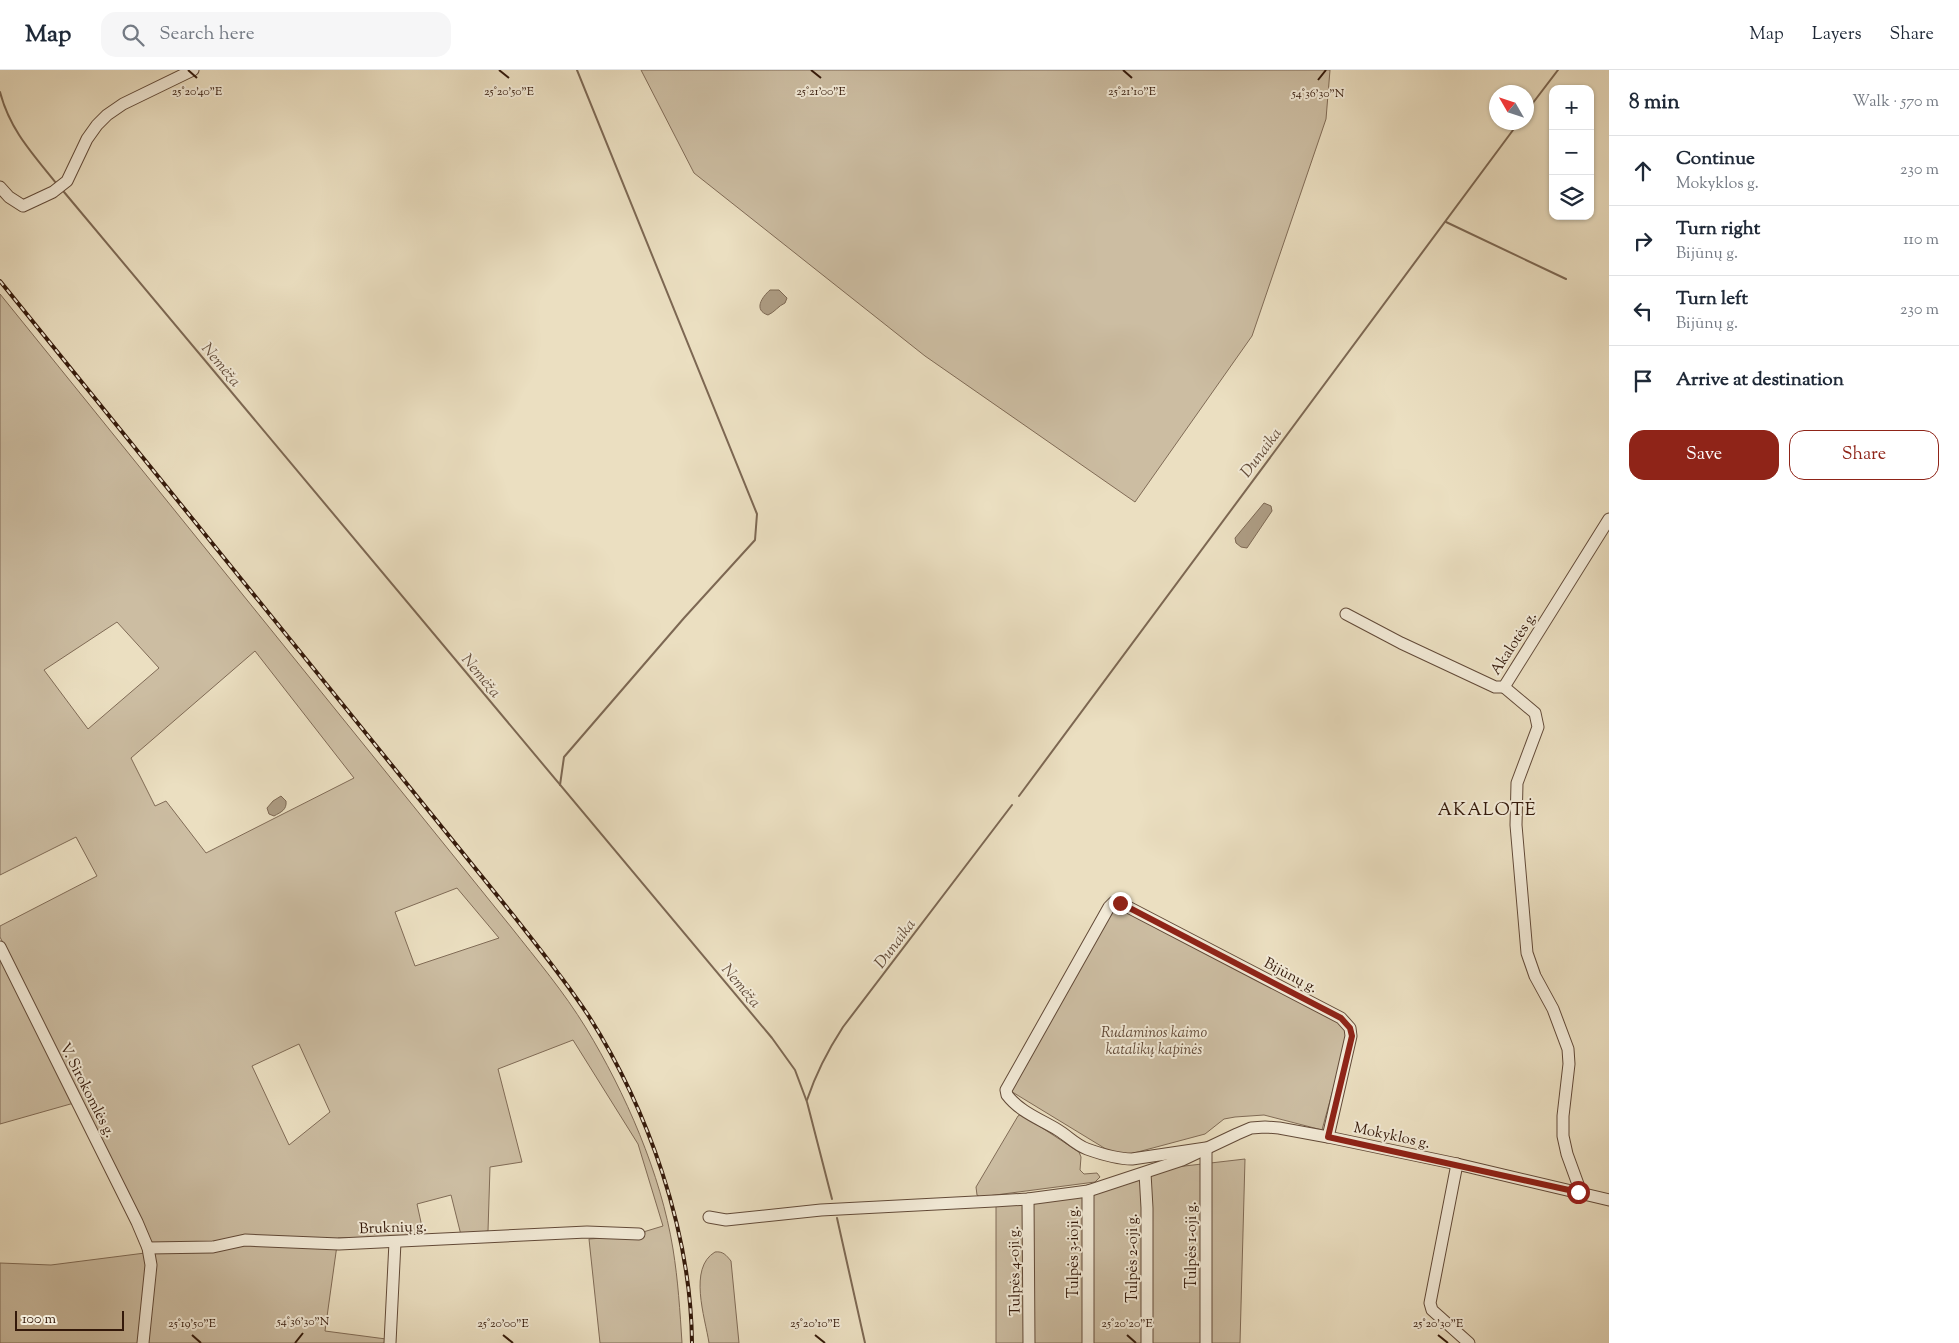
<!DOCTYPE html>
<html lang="en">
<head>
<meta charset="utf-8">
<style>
	:root { --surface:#fff; --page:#f6f6f7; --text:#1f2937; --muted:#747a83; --line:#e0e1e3; --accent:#8f2418 }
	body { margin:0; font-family:"Sorts Mill Goudy",serif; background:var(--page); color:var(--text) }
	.controls { position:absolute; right:15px; top:15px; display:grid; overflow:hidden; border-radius:10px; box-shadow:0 1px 4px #0004 }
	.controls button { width:45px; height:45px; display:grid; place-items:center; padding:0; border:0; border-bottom:1px solid var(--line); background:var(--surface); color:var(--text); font:25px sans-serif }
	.compass { position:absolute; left:1489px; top:15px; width:45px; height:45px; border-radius:50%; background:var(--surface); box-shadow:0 1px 4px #0004; rotate:309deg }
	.scale { position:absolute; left:15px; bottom:12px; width:109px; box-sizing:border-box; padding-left:5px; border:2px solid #34190a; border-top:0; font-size:14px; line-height:18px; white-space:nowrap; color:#34190a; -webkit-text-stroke:4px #f2ead7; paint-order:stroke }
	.stop { position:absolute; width:15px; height:15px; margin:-11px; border:4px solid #8f2418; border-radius:50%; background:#fff }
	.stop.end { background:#8f2418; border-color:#fff; box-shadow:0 1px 5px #0008 }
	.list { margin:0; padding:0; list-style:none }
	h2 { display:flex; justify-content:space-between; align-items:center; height:65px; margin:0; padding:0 20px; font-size:21px }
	h2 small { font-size:16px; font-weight:400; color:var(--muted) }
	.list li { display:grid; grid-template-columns:32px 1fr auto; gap:15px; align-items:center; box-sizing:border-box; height:70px; padding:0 20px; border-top:1px solid var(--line) }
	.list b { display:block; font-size:19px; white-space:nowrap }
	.list p { margin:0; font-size:16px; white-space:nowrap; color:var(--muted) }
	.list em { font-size:16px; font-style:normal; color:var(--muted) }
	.actions { display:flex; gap:10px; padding:15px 20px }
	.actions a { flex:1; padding:11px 0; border:1px solid var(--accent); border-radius:15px; text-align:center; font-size:18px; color:var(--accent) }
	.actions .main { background:var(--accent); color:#fff }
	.icon { flex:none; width:28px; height:28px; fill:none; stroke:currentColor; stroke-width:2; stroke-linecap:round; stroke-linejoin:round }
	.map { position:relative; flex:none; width:1609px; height:1273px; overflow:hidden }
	header { display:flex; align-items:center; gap:30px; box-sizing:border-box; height:70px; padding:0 25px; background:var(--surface); border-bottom:1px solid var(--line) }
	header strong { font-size:24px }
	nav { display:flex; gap:28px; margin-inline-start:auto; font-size:18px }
	.search { width:350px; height:45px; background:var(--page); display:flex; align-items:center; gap:12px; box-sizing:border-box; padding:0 18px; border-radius:15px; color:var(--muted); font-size:19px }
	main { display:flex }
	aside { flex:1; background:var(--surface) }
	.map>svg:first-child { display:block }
	.green { fill:#ccbda2; stroke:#806b56; fill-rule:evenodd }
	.water { fill:#ad9c83; stroke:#7d6853 }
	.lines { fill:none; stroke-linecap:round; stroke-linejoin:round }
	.stream { stroke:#7d6853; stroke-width:2 }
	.minor-casing { stroke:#624a38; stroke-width:13 }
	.minor { stroke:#f2ead7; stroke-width:11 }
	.rail-casing { stroke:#34190a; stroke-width:4 }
	.rail { stroke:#f2ead7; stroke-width:2; stroke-dasharray:5.5; stroke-linecap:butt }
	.route { stroke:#8f2418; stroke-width:6 }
	.ticks { fill:none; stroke:#34190a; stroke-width:2 }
	.labels { text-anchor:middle; stroke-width:4; stroke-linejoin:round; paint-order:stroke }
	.street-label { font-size:15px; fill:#34190a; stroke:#f2ead7 }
	.park-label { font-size:15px; font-style:italic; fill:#624a38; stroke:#f2ead7 }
	.water-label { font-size:16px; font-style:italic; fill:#644d3a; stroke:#f2ead7 }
	.quarter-label { font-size:18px; letter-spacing:1px; fill:#34190a; stroke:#f2ead7 }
	.ticks-label { font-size:12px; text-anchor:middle; fill:#34190a; stroke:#f2ead7; stroke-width:4; stroke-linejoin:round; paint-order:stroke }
</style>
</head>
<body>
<header>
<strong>Map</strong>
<div class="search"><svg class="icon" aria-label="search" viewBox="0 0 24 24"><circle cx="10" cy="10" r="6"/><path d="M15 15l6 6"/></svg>Search here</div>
<nav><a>Map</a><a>Layers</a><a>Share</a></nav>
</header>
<main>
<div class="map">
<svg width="1609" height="1273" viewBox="0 0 1609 1273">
	<rect width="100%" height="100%" fill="#ebdfc1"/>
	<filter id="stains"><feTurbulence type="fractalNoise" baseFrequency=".004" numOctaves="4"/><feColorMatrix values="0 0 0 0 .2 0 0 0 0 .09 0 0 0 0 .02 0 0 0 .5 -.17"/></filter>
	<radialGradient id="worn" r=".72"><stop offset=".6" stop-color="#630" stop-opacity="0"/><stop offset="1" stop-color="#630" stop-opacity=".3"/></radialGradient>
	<g class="green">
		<path d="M641,0H1330L1326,49L1252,266L1135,432L925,286L694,103Z"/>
		<path d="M0,224L511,857C537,890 564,922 586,958C625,1022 661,1104 673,1179C678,1210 680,1241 682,1273H600L589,1169L630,1166L663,1156L638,1074L573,970L498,999L522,1092L490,1097L488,1161L461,1165L451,1125L417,1134L424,1166L338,1168L325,1261L386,1269L385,1273H146L153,1203L123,1116L0,867V856L97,806L76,767L0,805ZM117,552L159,598L88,659L44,600ZM255,581L354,708L206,783L166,731L155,736L131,688ZM457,818L499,868L415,896L395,842ZM299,974L330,1042L289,1075L252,996Z"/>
		<path d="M1120,836L1340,953L1344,957L1347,968L1322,1060L1264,1045L1235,1047L1224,1049L1205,1064L1119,1087L1009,1020L1108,841Z"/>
		<path d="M0,884L74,1033L0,1054Z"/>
		<path d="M1021,1044L1079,1082L1081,1087L1080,1100L1084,1104L1097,1103L1100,1107L1095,1112L980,1127L977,1125L976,1117L1018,1046Z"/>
		<path d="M1245,1089L1240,1273H996V1135L1176,1097Z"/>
		<path d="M715,1182C723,1181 726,1185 731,1191L739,1273H709C705,1247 688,1198 715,1182Z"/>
		<path d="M145,1183L146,1202L139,1273H0V1193L51,1195Z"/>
	</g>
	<g class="water">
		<path d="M770,220H779L787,228L785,233C778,236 775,242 768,245C753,240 762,227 770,220Z"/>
		<path d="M1264,433L1271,436L1272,441L1247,478L1241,477L1236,473L1235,468Z"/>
		<path d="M281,726L286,731C287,740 281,742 274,746L269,744L267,738L273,731Z"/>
	</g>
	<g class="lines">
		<g class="stream">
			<path d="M0,22C10,60 32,83 56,113"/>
			<path d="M1526,42L1558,0"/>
			<path d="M64,122L772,968L795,1000L807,1032L832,1129"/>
			<path d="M1446,152L1566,209"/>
			<path d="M560,715L564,687L684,548L755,470L757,444L577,0"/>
			<path d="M1019,726L1519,52"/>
			<path d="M807,1030C816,1003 828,980 843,957L1012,735"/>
			<path d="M837,1148L865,1273"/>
		</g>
		<g class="minor-casing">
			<g id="minor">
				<path d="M0,117L9,127L23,136L53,122L67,111L87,69L97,55L107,45L123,34L193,0"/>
				<path d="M1346,544L1401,573L1495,617H1504L1609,449"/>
				<path d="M1504,617L1535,643L1538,657L1517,713L1516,755L1527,883L1535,906L1553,939L1568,979L1569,994L1563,1046V1066L1567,1084L1579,1117L1578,1122"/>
				<path d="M0,877L137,1152L148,1178L151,1195L143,1273"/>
				<path d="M1457,1094L1430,1233L1432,1240L1469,1273"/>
				<path d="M1145,1103L1147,1138V1273"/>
				<path d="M1088,1121V1273"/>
				<path d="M1028,1129L1029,1273"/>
				<path d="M709,1147L726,1150L821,1140L994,1131L1028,1129L1088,1121L1182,1090L1237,1064L1251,1058L1265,1057L1279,1058L1328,1067L1457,1094L1609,1130"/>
				<path d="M148,1178L213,1177L245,1170L339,1174L587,1162L639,1164"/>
				<path d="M390,1273L395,1172"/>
				<path d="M1206,1273V1078L1132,1089C1118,1089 1101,1084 1087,1079C1076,1075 1068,1066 1058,1060C1040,1049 1020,1042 1007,1025L1006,1020L1109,837L1114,832L1126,836L1341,948L1350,958L1351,966L1328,1067"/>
			</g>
		</g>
		<use href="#minor" class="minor"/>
		<g class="rail-casing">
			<path id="rail" d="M0,211L513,845C539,878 565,910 588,945C648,1039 691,1161 692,1273"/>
		</g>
		<use href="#rail" class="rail"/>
	</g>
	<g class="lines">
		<path class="route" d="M1120,833L1341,948L1350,958L1352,966L1328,1067L1578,1122"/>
	</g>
	<path class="ticks" d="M188,0L197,8M499,0L509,8M811,0L821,8M1123,0L1132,8M1318,10L1326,0M192,1265L201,1273M503,1265L513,1273M815,1265L825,1273M1127,1265L1136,1273M1438,1265L1448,1273M295,1273L303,1263"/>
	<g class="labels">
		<g class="street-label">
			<text transform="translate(1513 573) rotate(-57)" y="5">Akalotės g.</text>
			<text transform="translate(1291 905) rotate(28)" y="5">Bijūnų g.</text>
			<text transform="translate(88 1020) rotate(63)" y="5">V. Sirokomlės g.</text>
			<text transform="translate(1392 1065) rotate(12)" y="5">Mokyklos g.</text>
			<text transform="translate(393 1157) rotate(-2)" y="5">Bruknių g.</text>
			<text transform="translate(1191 1175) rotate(-90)" y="5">Tulpės 1-oji g.</text>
			<text transform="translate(1073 1182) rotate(-90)" y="5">Tulpės 3-ioji g.</text>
			<text transform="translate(1132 1188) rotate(-90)" y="5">Tulpės 2-oji g.</text>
			<text transform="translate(1014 1201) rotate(-91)" y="5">Tulpės 4-oji g.</text>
		</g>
		<g class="park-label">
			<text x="1154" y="967">Rudaminos kaimo<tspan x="1154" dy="17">katalikų kapinės</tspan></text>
		</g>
		<g class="water-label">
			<text transform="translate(222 294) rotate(50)" y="6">Nemėža</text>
			<text transform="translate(1260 382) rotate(-53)" y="6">Dunaika</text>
			<text transform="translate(482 605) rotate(50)" y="6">Nemėža</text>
			<text transform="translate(894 873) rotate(-53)" y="6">Dunaika</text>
			<text transform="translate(742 915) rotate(50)" y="6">Nemėža</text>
		</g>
		<g class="quarter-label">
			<text x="1487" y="745">AKALOTĖ</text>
		</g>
	</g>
	<g class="ticks-label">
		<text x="197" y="25">25°20'40"E</text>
		<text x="509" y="25">25°20'50"E</text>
		<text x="821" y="25">25°21'00"E</text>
		<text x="1132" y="25">25°21'10"E</text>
		<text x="1318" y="27">54°36'30"N</text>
		<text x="303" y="1255">54°36'30"N</text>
		<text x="192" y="1257">25°19'50"E</text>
		<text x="503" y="1257">25°20'00"E</text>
		<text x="815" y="1257">25°20'10"E</text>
		<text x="1127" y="1257">25°20'20"E</text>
		<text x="1438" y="1257">25°20'30"E</text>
	</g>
	<rect width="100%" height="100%" filter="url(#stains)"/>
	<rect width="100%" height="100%" fill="url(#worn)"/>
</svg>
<div class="controls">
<button>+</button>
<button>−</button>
<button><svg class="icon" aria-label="layers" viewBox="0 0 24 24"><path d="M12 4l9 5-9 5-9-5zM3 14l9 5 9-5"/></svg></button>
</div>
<svg class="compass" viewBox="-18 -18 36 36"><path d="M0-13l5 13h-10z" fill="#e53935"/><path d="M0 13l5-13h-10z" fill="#747a83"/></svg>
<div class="scale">100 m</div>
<div class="stop" style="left:1578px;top:1122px"></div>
<div class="stop end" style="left:1120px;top:833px"></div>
</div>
<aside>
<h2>8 min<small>Walk · 570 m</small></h2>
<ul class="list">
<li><svg class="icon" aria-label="ahead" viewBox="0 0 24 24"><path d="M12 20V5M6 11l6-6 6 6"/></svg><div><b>Continue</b><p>Mokyklos g.</p></div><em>230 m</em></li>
<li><svg class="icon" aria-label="right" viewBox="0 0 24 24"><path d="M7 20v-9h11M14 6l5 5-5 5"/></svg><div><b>Turn right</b><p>Bijūnų g.</p></div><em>110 m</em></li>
<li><svg class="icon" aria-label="left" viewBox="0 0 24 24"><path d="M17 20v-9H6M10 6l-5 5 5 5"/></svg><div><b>Turn left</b><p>Bijūnų g.</p></div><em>230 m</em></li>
<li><svg class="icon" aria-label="arrive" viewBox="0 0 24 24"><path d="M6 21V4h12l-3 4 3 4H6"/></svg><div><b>Arrive at destination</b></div></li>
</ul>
<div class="actions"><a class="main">Save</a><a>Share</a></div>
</aside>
</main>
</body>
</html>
